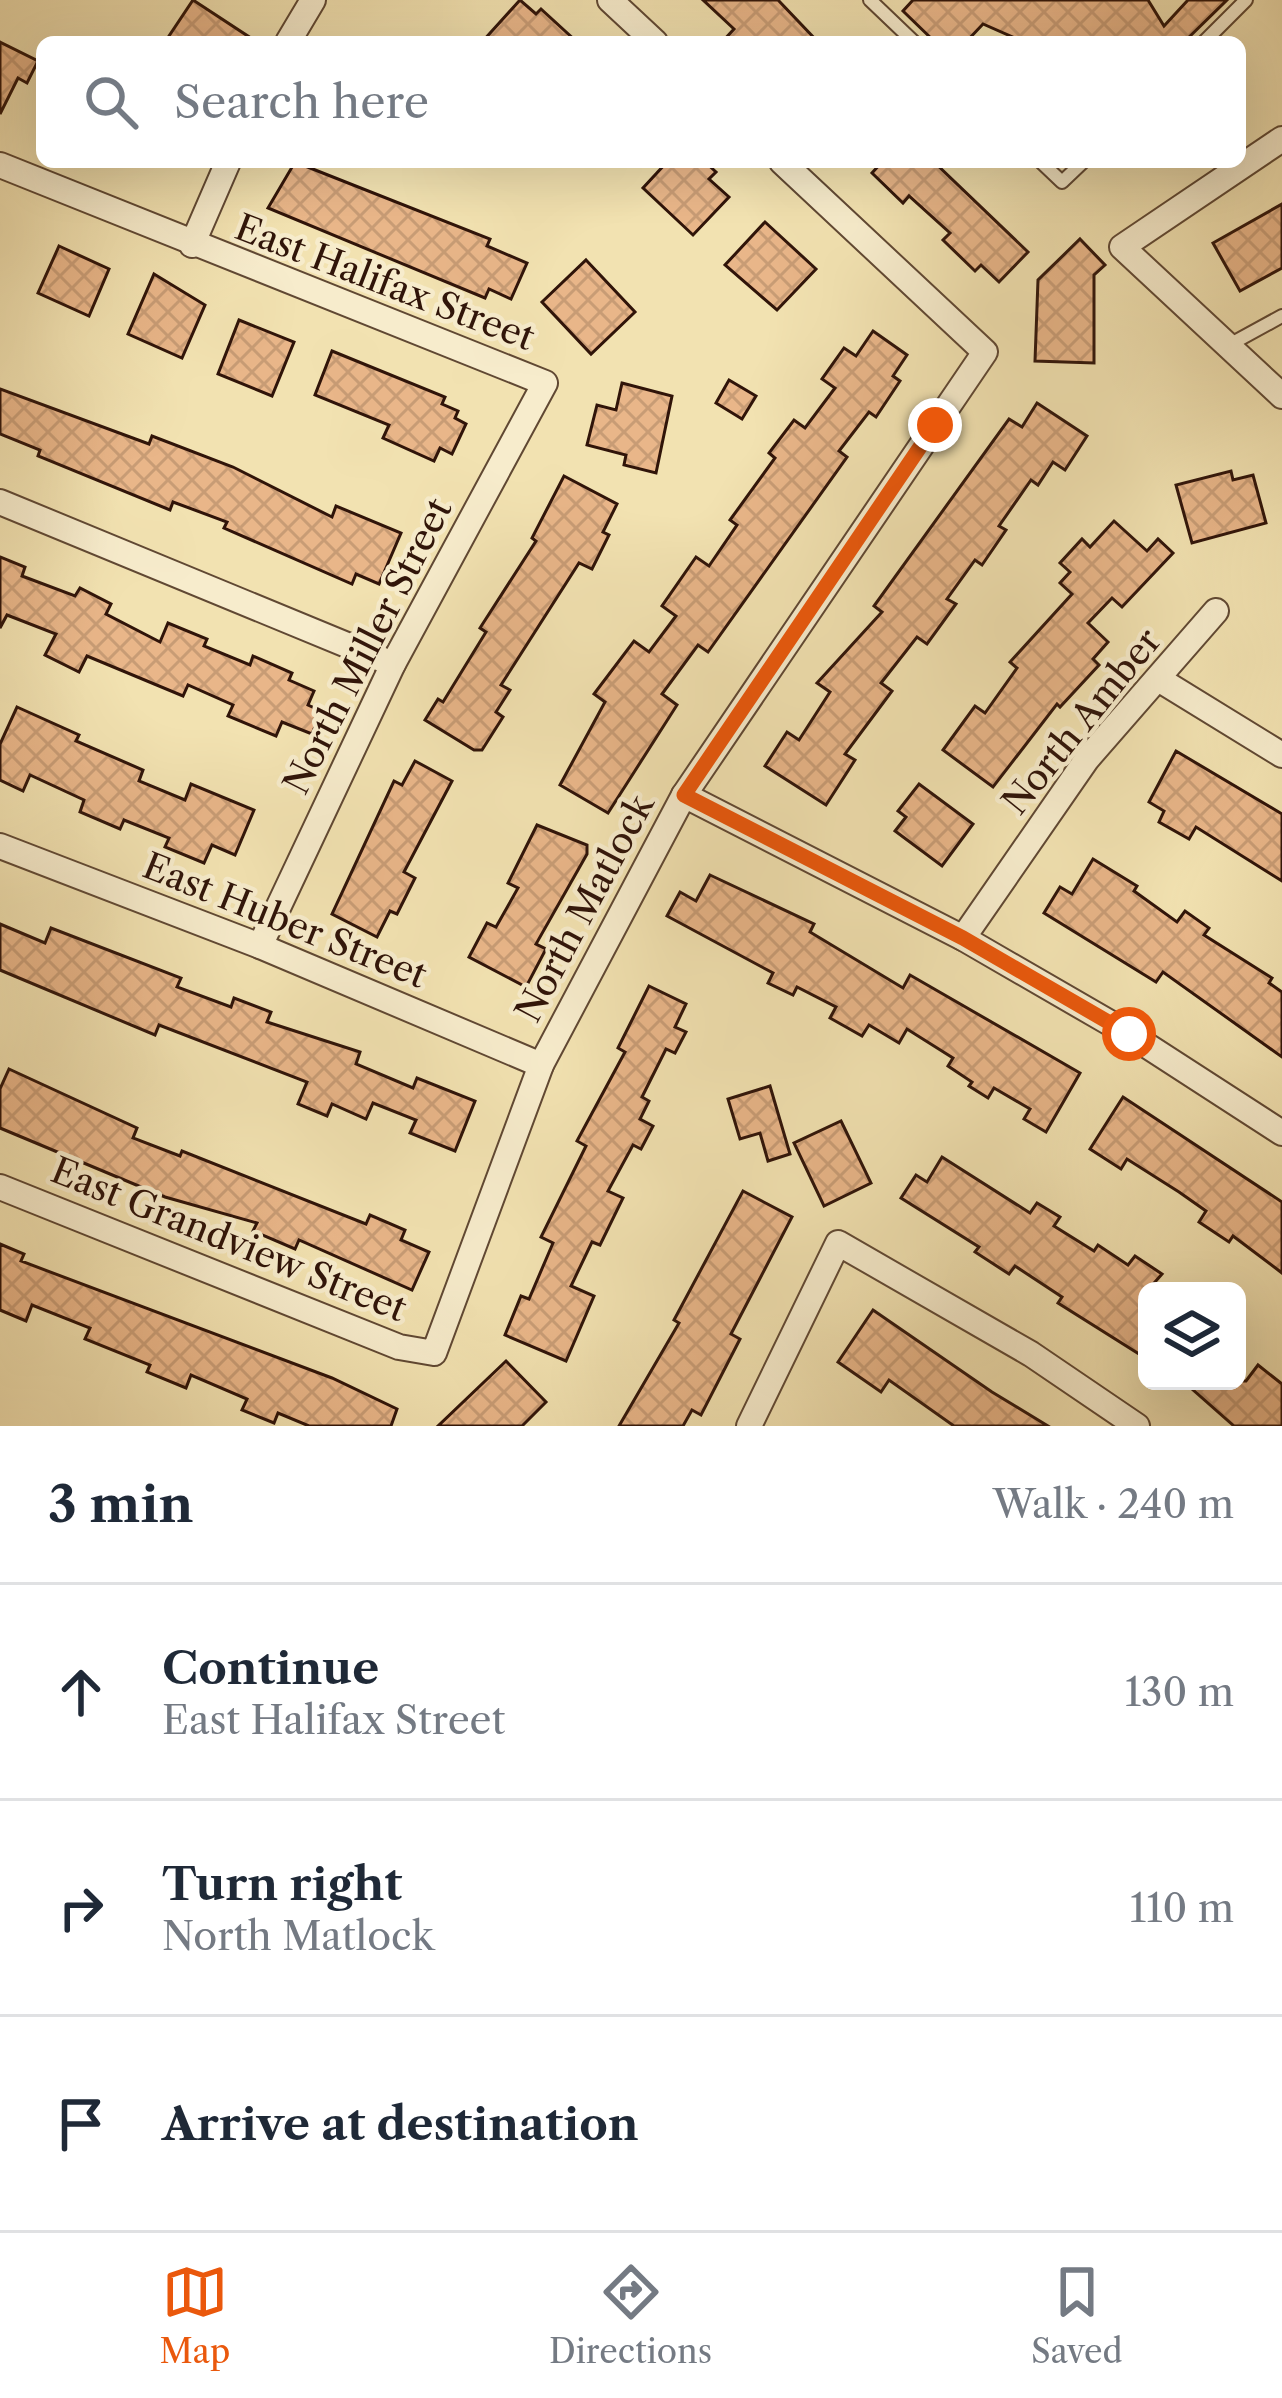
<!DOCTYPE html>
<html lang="en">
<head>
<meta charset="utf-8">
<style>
	:root { --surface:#fff; --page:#f6f6f7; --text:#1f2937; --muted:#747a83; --line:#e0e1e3; --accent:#ea580c }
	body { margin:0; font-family:"Libre Caslon Text",serif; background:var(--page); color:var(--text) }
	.controls { position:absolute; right:36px; bottom:36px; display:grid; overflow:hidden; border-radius:18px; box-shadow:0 12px 48px #0002 }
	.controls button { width:108px; height:108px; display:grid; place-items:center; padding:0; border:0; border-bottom:3px solid var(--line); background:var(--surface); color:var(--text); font:60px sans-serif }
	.stop { position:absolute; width:36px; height:36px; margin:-27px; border:9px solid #ea580c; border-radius:50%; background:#fff }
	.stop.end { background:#ea580c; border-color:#fff; box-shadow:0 3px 12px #0008 }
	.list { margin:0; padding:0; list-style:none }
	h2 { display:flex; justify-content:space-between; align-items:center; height:156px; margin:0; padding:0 48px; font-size:51px }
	h2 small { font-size:39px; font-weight:400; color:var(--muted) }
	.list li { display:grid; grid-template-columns:78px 1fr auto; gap:36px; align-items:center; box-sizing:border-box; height:216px; padding:0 48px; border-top:3px solid var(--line) }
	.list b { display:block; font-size:45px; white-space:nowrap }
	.list p { margin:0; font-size:39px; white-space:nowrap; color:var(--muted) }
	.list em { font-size:39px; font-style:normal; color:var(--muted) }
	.icon { flex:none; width:66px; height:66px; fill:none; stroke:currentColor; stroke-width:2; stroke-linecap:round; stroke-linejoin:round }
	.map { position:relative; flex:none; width:1282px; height:1426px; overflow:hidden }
	.search { position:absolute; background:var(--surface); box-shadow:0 12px 48px #0002; left:36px; right:36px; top:36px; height:132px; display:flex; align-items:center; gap:30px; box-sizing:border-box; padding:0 42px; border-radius:18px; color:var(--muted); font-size:45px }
	.sheet { height:804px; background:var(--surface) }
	nav { display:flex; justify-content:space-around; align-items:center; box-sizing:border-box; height:168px; border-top:3px solid var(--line); background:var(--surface); font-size:33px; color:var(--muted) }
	nav a { display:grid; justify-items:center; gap:6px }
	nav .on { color:var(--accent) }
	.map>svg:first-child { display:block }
	.building { fill:url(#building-cross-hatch); stroke:#301409; stroke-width:3 }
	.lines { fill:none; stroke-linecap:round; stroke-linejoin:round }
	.service-casing { stroke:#604833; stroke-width:16 }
	.minor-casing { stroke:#604833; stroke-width:28 }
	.service { stroke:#f7eccc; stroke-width:12 }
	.minor { stroke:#f7eccc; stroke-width:24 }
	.route { stroke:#ea580c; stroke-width:15 }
	.labels { text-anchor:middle; stroke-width:9; stroke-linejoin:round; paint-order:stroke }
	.street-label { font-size:36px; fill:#301409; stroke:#f7eccc }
</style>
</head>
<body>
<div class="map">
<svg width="1282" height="1426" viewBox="0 0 1282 1426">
	<defs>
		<pattern id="building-cross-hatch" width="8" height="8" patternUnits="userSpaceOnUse" patternTransform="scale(3)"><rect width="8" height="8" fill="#e9b689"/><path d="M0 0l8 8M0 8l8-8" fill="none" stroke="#c89c75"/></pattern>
	</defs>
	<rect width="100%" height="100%" fill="#f2e2b1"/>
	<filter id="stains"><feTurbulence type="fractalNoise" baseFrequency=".00167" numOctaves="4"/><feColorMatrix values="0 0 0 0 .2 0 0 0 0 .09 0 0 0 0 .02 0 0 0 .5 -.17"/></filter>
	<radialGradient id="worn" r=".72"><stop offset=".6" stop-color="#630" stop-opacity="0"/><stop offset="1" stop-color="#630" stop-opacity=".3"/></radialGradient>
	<g class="building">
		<path d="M193,0L257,42H165Z"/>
		<path d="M520,0L536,14L541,9L577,42H482Z"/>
		<path d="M703,0H778L818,42H722L734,29Z"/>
		<path d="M913,0H1148L1164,26L1188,0H1227L1184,42H1024L983,24L966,42H935L903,11Z"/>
		<path d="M0,42L38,61L27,83L18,78L0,114Z"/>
		<path d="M295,162L490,239L487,246L527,263L511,299L489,289L485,298L268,208Z"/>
		<path d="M667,162H705L716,172L709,179L729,197L693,235L643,188Z"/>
		<path d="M882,162H934L1028,252L999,282L981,265L975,271L943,240L950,233L909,196L903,203L872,173Z"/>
		<path d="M1282,204V268L1240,291L1213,243Z"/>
		<path d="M765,222L816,269L777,310L725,265Z"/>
		<path d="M1080,239L1105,265L1094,275V363L1035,361L1038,280Z"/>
		<path d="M59,246L109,269L89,316L38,293Z"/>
		<path d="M586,260L635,312L591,354L542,302Z"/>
		<path d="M154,274L205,305L182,358L128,334Z"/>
		<path d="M239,320L294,342L272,396L218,374Z"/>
		<path d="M873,331L907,355L893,376L900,381L876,417L869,412L839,451L847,457L708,652L698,645L662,694L677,705L608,813L560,785L605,702L594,694L634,641L649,652L676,616L662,606L696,557L709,566L737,525L730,520L775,458L769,453L794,420L805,428L835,388L822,379L844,348L856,356Z"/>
		<path d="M332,351L445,397L442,404L458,411L455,418L466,424L452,454L440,448L434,461L383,438L389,425L315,395Z"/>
		<path d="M729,380L756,396L742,419L716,403Z"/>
		<path d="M622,383L672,396L656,473L624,465L626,455L587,445L597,405L616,410Z"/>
		<path d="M0,389L149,444L152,436L233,467L332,517L336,506L401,533L379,584L356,574L352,584L224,528L227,522L173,502L170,510L38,456L40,450L0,434Z"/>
		<path d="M1037,403L1087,436L1065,470L1053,462L1038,485L1031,480L999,526L1006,530L982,565L975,560L947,599L956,604L927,644L917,637L881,683L892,691L845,754L855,760L826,805L765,766L787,732L799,740L830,692L817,683L882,612L874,606L1009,419L1022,427Z"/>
		<path d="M1231,471L1233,480L1253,475L1266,523L1192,543L1176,485Z"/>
		<path d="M564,476L617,504L603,532L609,535L592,569L579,563L501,685L510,690L496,712L503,717L482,750H474L425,720L438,699L443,702L486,632L480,628L536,541L532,538Z"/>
		<path d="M1114,521L1147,551L1158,539L1173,553L1122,607L1112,598L1088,623L1108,642L1093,659L1099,665L1060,707L1057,704L993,787L943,750L975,706L985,713L1017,668L1010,662L1072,594L1060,583L1070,572L1060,563L1082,539L1090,547Z"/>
		<path d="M0,557L25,567L22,576L75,596L80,588L111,604L106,614L160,642L168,623L207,639L204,646L250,665L253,656L292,673L289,680L314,691L308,705L321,711L312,734L282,722L276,736L228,716L233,705L188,685L183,696L87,656L79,672L45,655L56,634L7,615L0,628Z"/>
		<path d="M17,707L79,735L76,741L143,770L139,781L185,800L191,784L254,810L235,855L212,845L204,863L165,847L169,838L124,820L120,829L80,812L84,800L30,775L23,791L0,780V744Z"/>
		<path d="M1176,751L1282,814V881L1196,827L1189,839L1159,822L1164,811L1149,802Z"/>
		<path d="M415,761L452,781L404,872L415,878L397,914L390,911L377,937L332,914L394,781L402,785Z"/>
		<path d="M919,784L973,824L942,866L895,831L906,817L898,811Z"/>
		<path d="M537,825L587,845V854L536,944L546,949L526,987L469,957L487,923L496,927L518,888L508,883Z"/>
		<path d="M1093,859L1137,886L1134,891L1177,922L1185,911L1209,928L1204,935L1272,978L1269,983L1282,992V1057L1163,972L1156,982L1044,913L1060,887L1072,894Z"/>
		<path d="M710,875L814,924L810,932L903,988L910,975L1080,1073L1046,1132L1024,1119L1030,1109L994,1088L988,1098L969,1086L972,1082L948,1066L953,1058L907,1029L899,1043L869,1025L862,1036L830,1018L836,1007L797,987L793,995L768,983L773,973L667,916L680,892L696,901Z"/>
		<path d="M0,924L45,943L51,928L181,978L177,987L231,1007L234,998L271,1012L267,1022L360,1052L356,1064L413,1088L417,1078L475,1101L455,1151L410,1133L416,1120L373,1103L366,1119L332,1104L327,1116L298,1104L307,1082L159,1025L155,1035L0,970Z"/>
		<path d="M649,986L686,1004L675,1027L686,1032L675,1053L666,1049L642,1097L649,1101L640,1119L653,1126L641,1149L633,1145L608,1191L623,1198L600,1245L592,1242L571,1286L594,1296L566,1361L505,1335L521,1296L529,1299L553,1243L541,1237L586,1146L577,1141L625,1052L618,1048Z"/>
		<path d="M9,1069L137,1128L133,1138L180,1156L182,1151L366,1224L370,1215L405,1230L401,1240L429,1252L412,1290L299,1240L295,1249L253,1231L257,1223L165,1197L0,1128V1089Z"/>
		<path d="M770,1086L790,1154L768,1161L760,1133L740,1139L728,1099Z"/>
		<path d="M1123,1097L1282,1202V1273L1233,1236L1229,1242L1199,1222L1206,1211L1179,1192L1127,1159L1121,1169L1090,1149Z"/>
		<path d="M841,1121L871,1183L824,1206L794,1143Z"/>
		<path d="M942,1157L1030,1213L1037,1203L1060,1217L1054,1226L1094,1251L1098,1245L1128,1265L1135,1256L1162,1274L1147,1291V1359L1058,1303L1062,1297L1015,1266L1009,1274L975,1252L979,1247L901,1198L916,1175L927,1182Z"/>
		<path d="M743,1191L792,1217L731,1334L740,1339L701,1415L692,1410L683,1426H619L679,1323L674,1320Z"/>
		<path d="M0,1244L24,1254L21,1261L332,1378L397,1409L391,1426H309L278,1413L274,1423L242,1410L247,1399L191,1375L186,1388L147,1372L150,1365L85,1339L90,1328L32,1305L26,1321L0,1310Z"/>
		<path d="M873,1310L992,1392L1048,1426H954L889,1380L881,1392L838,1362Z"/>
		<path d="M506,1361L546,1402L522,1426H438Z"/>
		<path d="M1258,1365L1282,1384V1426H1234L1183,1381H1246Z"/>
	</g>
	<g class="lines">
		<g class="service-casing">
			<g id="service">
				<path d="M870,0L914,42"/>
				<path d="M1204,42L1246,0"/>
				<path d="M1041,162L1062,182L1083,162"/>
				<path d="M1229,345L1282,316"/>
			</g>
		</g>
		<g class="minor-casing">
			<g id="minor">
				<path d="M610,0L655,42"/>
				<path d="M288,42L313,0"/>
				<path d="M1282,139L1122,247L1282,396"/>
				<path d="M0,165L545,383L393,664L260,946"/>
				<path d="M192,245L228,162"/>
				<path d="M0,502L393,664"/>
				<path d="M1160,680L1282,755"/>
				<path d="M684,795L963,938L1129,1034L1282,1133"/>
				<path d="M0,846L260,946L541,1065"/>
				<path d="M963,938L1087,759L1216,611"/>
				<path d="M0,1187L399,1347L434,1353L541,1065L684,795L985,352L782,162"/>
				<path d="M749,1426L838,1243L1031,1354L1137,1426"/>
			</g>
		</g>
		<use href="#service" class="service"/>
		<use href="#minor" class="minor"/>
	</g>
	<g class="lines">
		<path class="route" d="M935,425L684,795L963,938L1129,1034"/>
	</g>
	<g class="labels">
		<g class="street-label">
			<text transform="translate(385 282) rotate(21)" y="13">East Halifax Street</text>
			<text transform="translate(367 646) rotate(-63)" y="13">North Miller Street</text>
			<text transform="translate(1081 721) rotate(-51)" y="13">North Amber</text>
			<text transform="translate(584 908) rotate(-62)" y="13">North Matlock</text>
			<text transform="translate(285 920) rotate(22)" y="13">East Huber Street</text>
			<text transform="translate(229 1239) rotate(22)" y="13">East Grandview Street</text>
		</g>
	</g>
	<rect width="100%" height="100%" filter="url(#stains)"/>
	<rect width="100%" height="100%" fill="url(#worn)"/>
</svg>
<div class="controls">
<button><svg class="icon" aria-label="layers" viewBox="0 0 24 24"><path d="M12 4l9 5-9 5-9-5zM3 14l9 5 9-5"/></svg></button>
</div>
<div class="stop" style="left:1129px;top:1034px"></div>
<div class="stop end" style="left:935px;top:425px"></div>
<div class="search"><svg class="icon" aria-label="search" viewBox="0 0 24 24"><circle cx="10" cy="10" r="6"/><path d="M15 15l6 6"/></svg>Search here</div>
</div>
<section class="sheet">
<h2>3 min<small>Walk · 240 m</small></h2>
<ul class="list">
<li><svg class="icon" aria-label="ahead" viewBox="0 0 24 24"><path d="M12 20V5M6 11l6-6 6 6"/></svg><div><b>Continue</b><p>East Halifax Street</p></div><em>130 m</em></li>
<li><svg class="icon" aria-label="right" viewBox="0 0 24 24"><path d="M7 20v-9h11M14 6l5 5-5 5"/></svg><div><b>Turn right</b><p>North Matlock</p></div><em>110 m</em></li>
<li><svg class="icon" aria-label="arrive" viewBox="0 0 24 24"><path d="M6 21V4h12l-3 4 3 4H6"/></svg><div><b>Arrive at destination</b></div></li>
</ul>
</section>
<nav>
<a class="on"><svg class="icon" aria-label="map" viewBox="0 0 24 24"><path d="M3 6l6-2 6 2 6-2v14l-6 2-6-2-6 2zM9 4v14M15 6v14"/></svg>Map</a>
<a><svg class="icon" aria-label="directions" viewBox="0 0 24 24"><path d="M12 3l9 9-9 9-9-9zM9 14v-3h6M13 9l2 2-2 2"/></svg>Directions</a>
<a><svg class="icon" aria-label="saved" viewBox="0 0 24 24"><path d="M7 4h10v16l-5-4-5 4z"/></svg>Saved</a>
</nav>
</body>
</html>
